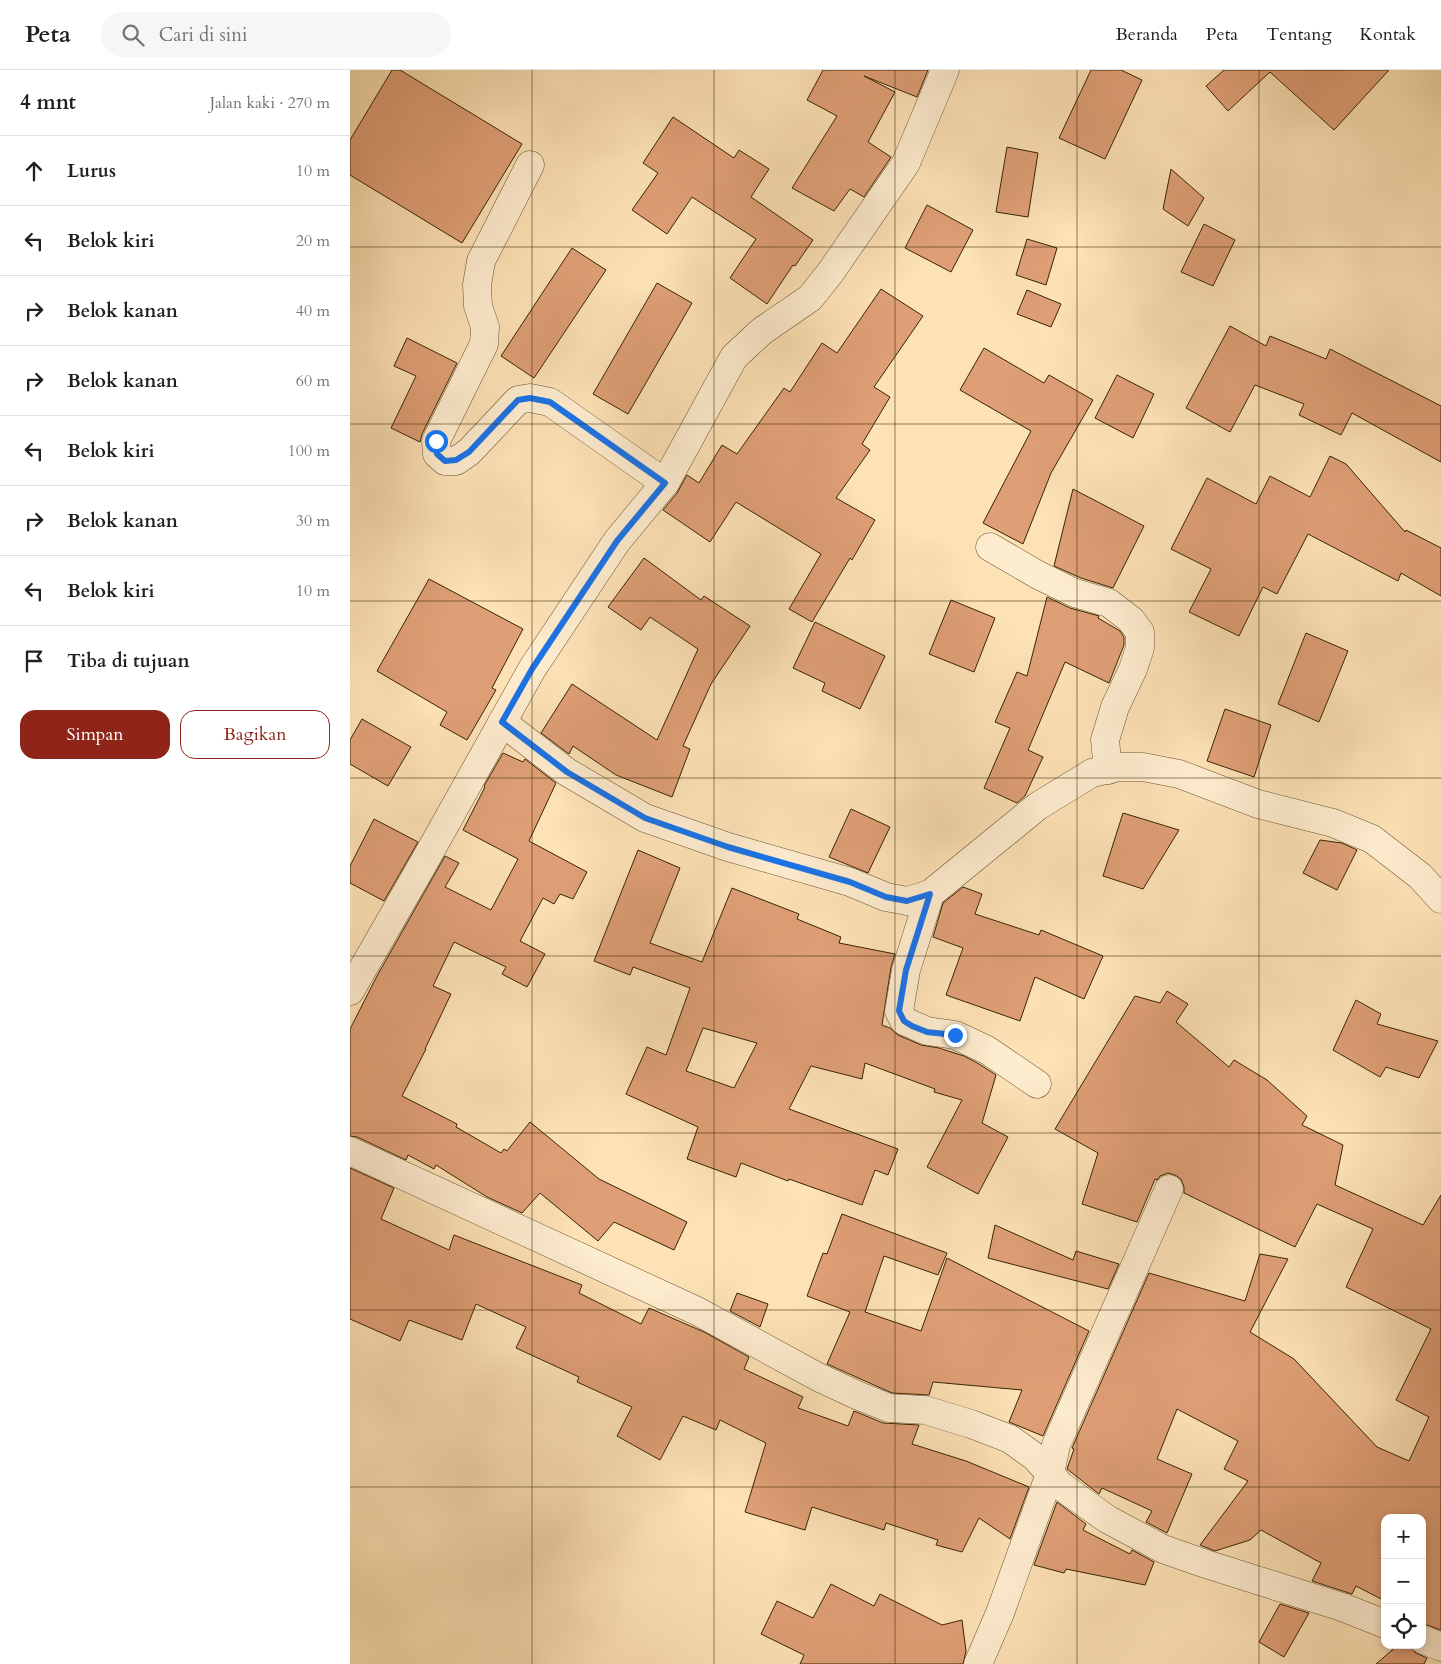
<!DOCTYPE html>
<html lang="id">
<head>
<meta charset="utf-8">
<style>
	:root { --surface:#fff; --page:#f6f6f6; --text:#202124; --muted:#757577; --line:#e0e0e0; --accent:#8f2418 }
	body { margin:0; font-family:Cardo,serif; background:var(--page); color:var(--text) }
	.controls { position:absolute; right:15px; bottom:15px; display:grid; overflow:hidden; border-radius:10px; box-shadow:0 2px 8px #0003 }
	.controls button { width:45px; height:45px; display:grid; place-items:center; padding:0; border:0; border-bottom:1px solid var(--line); background:var(--surface); color:var(--text); font:25px sans-serif }
	.stop { position:absolute; width:15px; height:15px; margin:-11px; border:4px solid #1a73e8; border-radius:50%; background:#fff }
	.stop.end { background:#1a73e8; border-color:#fff; box-shadow:0 1px 5px #0008 }
	.list { margin:0; padding:0; list-style:none }
	h2 { display:flex; justify-content:space-between; align-items:center; height:65px; margin:0; padding:0 20px; font-size:21px }
	h2 small { font-size:16px; font-weight:400; color:var(--muted) }
	.list li { display:grid; grid-template-columns:32px 1fr auto; gap:15px; align-items:center; box-sizing:border-box; height:70px; padding:0 20px; border-top:1px solid var(--line) }
	.list b { display:block; font-size:19px; white-space:nowrap }
	.list em { font-size:16px; font-style:normal; color:var(--muted) }
	.actions { display:flex; gap:10px; padding:15px 20px }
	.actions a { flex:1; padding:11px 0; border:1px solid var(--accent); border-radius:15px; text-align:center; font-size:18px; color:var(--accent) }
	.actions .main { background:var(--accent); color:#fff }
	.icon { flex:none; width:28px; height:28px; fill:none; stroke:currentColor; stroke-width:2; stroke-linecap:round; stroke-linejoin:round }
	.map { position:relative; flex:none; width:1091px; height:1594px; overflow:hidden }
	header { display:flex; align-items:center; gap:30px; box-sizing:border-box; height:70px; padding:0 25px; background:var(--surface); border-bottom:1px solid var(--line) }
	header strong { font-size:24px }
	nav { display:flex; gap:28px; margin-inline-start:auto; font-size:18px }
	.search { width:350px; height:45px; background:var(--page); display:flex; align-items:center; gap:12px; box-sizing:border-box; padding:0 18px; border-radius:28px; color:var(--muted); font-size:19px }
	main { display:flex }
	aside { flex:1; background:var(--surface) }
	.map>svg:first-child { display:block }
	.building { fill:#df9f76; stroke:#392404; fill-rule:evenodd }
	.lines { fill:none; stroke-linecap:round; stroke-linejoin:round }
	.minor-casing { stroke:#6a5430; stroke-width:29 }
	.minor { stroke:#feeccf; stroke-width:28 }
	.route { stroke:#1a73e8; stroke-width:6 }
	.grid { fill:none; stroke:#392404; stroke-width:1; stroke-opacity:0.55 }
</style>
</head>
<body>
<header>
<strong>Peta</strong>
<div class="search"><svg class="icon" aria-label="search" viewBox="0 0 24 24"><circle cx="10" cy="10" r="6"/><path d="M15 15l6 6"/></svg>Cari di sini</div>
<nav><a>Beranda</a><a>Peta</a><a>Tentang</a><a>Kontak</a></nav>
</header>
<main>
<aside>
<h2>4 mnt<small>Jalan kaki · 270 m</small></h2>
<ul class="list">
<li><svg class="icon" aria-label="ahead" viewBox="0 0 24 24"><path d="M12 20V5M6 11l6-6 6 6"/></svg><div><b>Lurus</b></div><em>10 m</em></li>
<li><svg class="icon" aria-label="left" viewBox="0 0 24 24"><path d="M17 20v-9H6M10 6l-5 5 5 5"/></svg><div><b>Belok kiri</b></div><em>20 m</em></li>
<li><svg class="icon" aria-label="right" viewBox="0 0 24 24"><path d="M7 20v-9h11M14 6l5 5-5 5"/></svg><div><b>Belok kanan</b></div><em>40 m</em></li>
<li><svg class="icon" aria-label="right" viewBox="0 0 24 24"><path d="M7 20v-9h11M14 6l5 5-5 5"/></svg><div><b>Belok kanan</b></div><em>60 m</em></li>
<li><svg class="icon" aria-label="left" viewBox="0 0 24 24"><path d="M17 20v-9H6M10 6l-5 5 5 5"/></svg><div><b>Belok kiri</b></div><em>100 m</em></li>
<li><svg class="icon" aria-label="right" viewBox="0 0 24 24"><path d="M7 20v-9h11M14 6l5 5-5 5"/></svg><div><b>Belok kanan</b></div><em>30 m</em></li>
<li><svg class="icon" aria-label="left" viewBox="0 0 24 24"><path d="M17 20v-9H6M10 6l-5 5 5 5"/></svg><div><b>Belok kiri</b></div><em>10 m</em></li>
<li><svg class="icon" aria-label="arrive" viewBox="0 0 24 24"><path d="M6 21V4h12l-3 4 3 4H6"/></svg><div><b>Tiba di tujuan</b></div></li>
</ul>
<div class="actions"><a class="main">Simpan</a><a>Bagikan</a></div>
</aside>
<div class="map">
<svg width="1091" height="1594" viewBox="0 0 1091 1594">
	<rect width="100%" height="100%" fill="#fde2b5"/>
	<filter id="stains"><feTurbulence type="fractalNoise" baseFrequency=".004" numOctaves="4"/><feColorMatrix values="0 0 0 0 .2 0 0 0 0 .09 0 0 0 0 .02 0 0 0 .5 -.17"/></filter>
	<radialGradient id="worn" r=".72"><stop offset=".6" stop-color="#630" stop-opacity="0"/><stop offset="1" stop-color="#630" stop-opacity=".3"/></radialGradient>
	<g class="building">
		<path d="M42,0H50L172,74L112,173L0,105V70Z"/>
		<path d="M473,0H578L567,27L514,6L545,22L518,72L541,87L514,127L500,119L484,141L442,118L487,46L457,30Z"/>
		<path d="M741,0H771L792,10L755,89L709,68Z"/>
		<path d="M874,0H1039L984,60L920,2L878,41L856,16Z"/>
		<path d="M323,47L384,88L389,80L419,99L401,127L463,170L445,196L443,195L417,234L380,208L406,169L342,127L317,164L282,140L308,103L293,93Z"/>
		<path d="M657,77L688,83L678,147L646,142Z"/>
		<path d="M821,99L854,128L838,156L813,139Z"/>
		<path d="M577,135L623,160L601,202L555,178Z"/>
		<path d="M854,154L885,170L863,216L831,202Z"/>
		<path d="M677,169L707,178L696,215L666,205Z"/>
		<path d="M222,178L256,200L184,308L151,286Z"/>
		<path d="M307,213L342,233L278,344L243,324Z"/>
		<path d="M531,219L573,246L524,317L540,327L512,374L520,380L486,428L525,450L502,490L500,488L462,552L439,539L471,484L386,432L360,472L313,440L327,423L337,405L349,413L372,375L387,384L434,318L440,322L472,273L487,283Z"/>
		<path d="M677,220L711,234L701,257L667,244Z"/>
		<path d="M880,256L916,276L920,266L976,289L980,279L1091,336V392L1002,343L991,365L949,345L954,334L905,315L880,362L836,338Z"/>
		<path d="M57,268L107,293L72,364L70,372L41,358L66,306L44,296Z"/>
		<path d="M634,278L694,313L699,305L743,330L701,403L673,474L633,453L681,361L610,320Z"/>
		<path d="M767,305L804,324L783,368L745,348Z"/>
		<path d="M980,386L996,394L1055,462L1056,460L1091,478V526L1051,503L1048,511L958,464L927,524L913,517L889,566L839,542L861,499L821,479L857,408L906,434L920,406L960,427Z"/>
		<path d="M723,419L794,456L763,518L731,508L704,496Z"/>
		<path d="M294,488L351,530L354,526L400,556L361,614L333,676L340,679L322,727L266,705L223,676L219,684L191,663L222,614L307,670L348,579L300,547L291,560L258,537Z"/>
		<path d="M79,509L173,559L142,618L146,620L117,670L90,655L97,642L27,601Z"/>
		<path d="M697,527L720,538L749,546L748,548L770,561L774,567V575L759,613L715,592L678,680L693,687L675,726L667,733L634,718L660,658L645,652L667,602L677,606Z"/>
		<path d="M601,530L645,548L624,602L579,584Z"/>
		<path d="M465,552L535,586L510,639L472,621L475,613L443,598Z"/>
		<path d="M956,563L998,581L969,652L928,634Z"/>
		<path d="M875,639L921,655L904,707L857,691Z"/>
		<path d="M12,649L61,677L38,716L0,694V670Z"/>
		<path d="M153,683L173,692L175,689L206,713L179,771L237,802L223,829L210,824L204,834L193,828L170,871L195,884L177,917L152,904L156,897L104,872L83,916L101,924L75,979H76L52,1026L107,1054L106,1057L151,1083L154,1079L157,1081L180,1052L249,1109L337,1152L324,1180L264,1152L248,1171L190,1123L172,1143L137,1127L86,1095L84,1099L58,1085L56,1090L7,1067L0,1066V959L27,906L95,786L109,793L95,817L141,840L168,789L113,760L135,717L134,716Z"/>
		<path d="M501,739L540,757L518,803L479,787Z"/>
		<path d="M773,743L829,760L793,819L753,806Z"/>
		<path d="M24,749L68,772L34,831L0,813V796Z"/>
		<path d="M970,770L992,773L1007,780L987,820L953,803Z"/>
		<path d="M288,780L330,798L300,873L352,892L382,818L449,844L447,849L491,867L489,873L545,884L541,897L532,955L540,958L548,965L571,975L589,978L614,986L629,994L646,1005L632,1053L658,1067L628,1124L577,1097L612,1030L584,1022L585,1019L515,993L512,1009L461,996L439,1039L548,1079L538,1105L525,1100L512,1135L439,1109L438,1111L391,1093L386,1107L337,1089L348,1057L276,1024L297,977L316,985L340,918L283,897L280,905L244,891ZM353,958L407,973L384,1018L336,1001Z"/>
		<path d="M613,817L632,824L625,844L689,865L691,860L753,886L734,929L685,907L670,951L596,925L613,878L583,867L593,833Z"/>
		<path d="M817,921L838,934L826,952L879,997L884,990L917,1010L957,1046L952,1055L993,1075L985,1115L1073,1155L1091,1125V1560L1074,1554L1075,1553L1072,1552V1448H1035V1531L1006,1516L1002,1524L962,1511L971,1493L911,1460L900,1470L865,1481L850,1475L898,1411L874,1399L888,1371L827,1339L807,1389L842,1404L817,1463L796,1452L802,1441L752,1418L749,1424L717,1399L724,1379L722,1378L799,1203L895,1231L910,1184L938,1189L900,1262L944,1289L1027,1377L1059,1391L1079,1347L1046,1330L1081,1259L996,1217L1023,1159L967,1134L945,1177L834,1123V1117L831,1109L825,1105L818,1103L810,1106L807,1110L805,1109L787,1152L732,1134L748,1083L705,1059L785,926L810,933Z"/>
		<path d="M1006,930L1031,944L1027,954L1088,971L1069,1008L1036,997L1030,1007L983,980Z"/>
		<path d="M0,1098L44,1118L31,1149L99,1180L104,1165L232,1215L229,1223L291,1254L299,1238L354,1262L399,1287L394,1299L453,1327L448,1338L498,1356L504,1341L533,1353L569,1355L562,1374L616,1391L679,1417L660,1469L629,1448L612,1482L586,1475L588,1470L536,1453L534,1460L462,1437L455,1460L395,1442L416,1373L370,1350L366,1360L333,1346L310,1390L267,1366L282,1337L227,1312L229,1307L166,1278L176,1257L126,1234L112,1270L59,1250L50,1271L0,1249Z"/>
		<path d="M492,1144L597,1183L588,1205L534,1186L515,1242L571,1261L597,1188L739,1261L693,1366L659,1352L672,1320L583,1312L579,1325L542,1323L477,1294L500,1242L457,1226L473,1183L477,1184Z"/>
		<path d="M645,1155L723,1190L726,1181L769,1194L758,1219L638,1188Z"/>
		<path d="M387,1223L418,1234L410,1257L380,1241Z"/>
		<path d="M707,1432L736,1454L733,1460L780,1484L782,1480L804,1492L795,1515L716,1499L714,1503L684,1495Z"/>
		<path d="M481,1514L524,1536L530,1524L592,1555L612,1550L616,1581L613,1594H450L454,1585L411,1564L427,1531L463,1548Z"/>
		<path d="M930,1534L959,1543L934,1587L909,1572Z"/>
		<path d="M1048,1575H1058L1066,1583L1077,1588L1074,1594H1026Z"/>
	</g>
	<g class="lines">
		<g class="minor-casing">
			<g id="minor">
				<path d="M180,95L131,191L127,215L128,236L135,257L134,274L86,371L87,384L95,391H106L119,382L168,330L180,328L200,332L315,413"/>
				<path d="M640,477L688,505L725,523L759,533L781,550L790,562V578L783,599L765,637L755,670L758,700"/>
				<path d="M152,652L217,702L295,748L378,777L500,812L536,827L557,831L580,824L688,736L742,703L768,697H793L829,704L908,734L983,753L1022,769L1070,806L1091,829"/>
				<path d="M580,824L556,900L549,941L554,951L577,961L605,965L637,980L687,1014"/>
				<path d="M0,921L73,794L182,599L267,471L315,413L384,287L412,261L460,228L480,203L556,93L595,0"/>
				<path d="M0,1081L347,1241L468,1307L509,1326L539,1338L575,1340L621,1354L660,1369L685,1387L711,1416L757,1449L813,1479L856,1494L992,1537L1035,1554"/>
				<path d="M1072,1569L1091,1577"/>
				<path d="M628,1594L650,1543L700,1404L706,1375L819,1119"/>
			</g>
		</g>
		<use href="#minor" class="minor"/>
	</g>
	<g class="lines">
		<path class="route" d="M86,371L87,384L95,391L106,390L119,382L168,330L180,328L200,332L315,413L267,471L182,599L152,652L217,702L295,748L378,777L500,812L536,827L557,831L580,824L556,900L549,941L554,951L562,956L577,962L605,965"/>
	</g>
	<path class="grid" d="M182,0V1594M364,0V1594M545,0V1594M727,0V1594M909,0V1594M0,177H1091M0,354H1091M0,531H1091M0,708H1091M0,886H1091M0,1063H1091M0,1240H1091M0,1417H1091"/>
	<rect width="100%" height="100%" filter="url(#stains)"/>
	<rect width="100%" height="100%" fill="url(#worn)"/>
</svg>
<div class="controls">
<button>+</button>
<button>−</button>
<button><svg class="icon" aria-label="locate" viewBox="0 0 24 24"><circle cx="12" cy="12" r="6"/><path d="M12 2v4M12 18v4M2 12h4M18 12h4"/></svg></button>
</div>
<div class="stop" style="left:86px;top:371px"></div>
<div class="stop end" style="left:605px;top:965px"></div>
</div>
</main>
</body>
</html>
